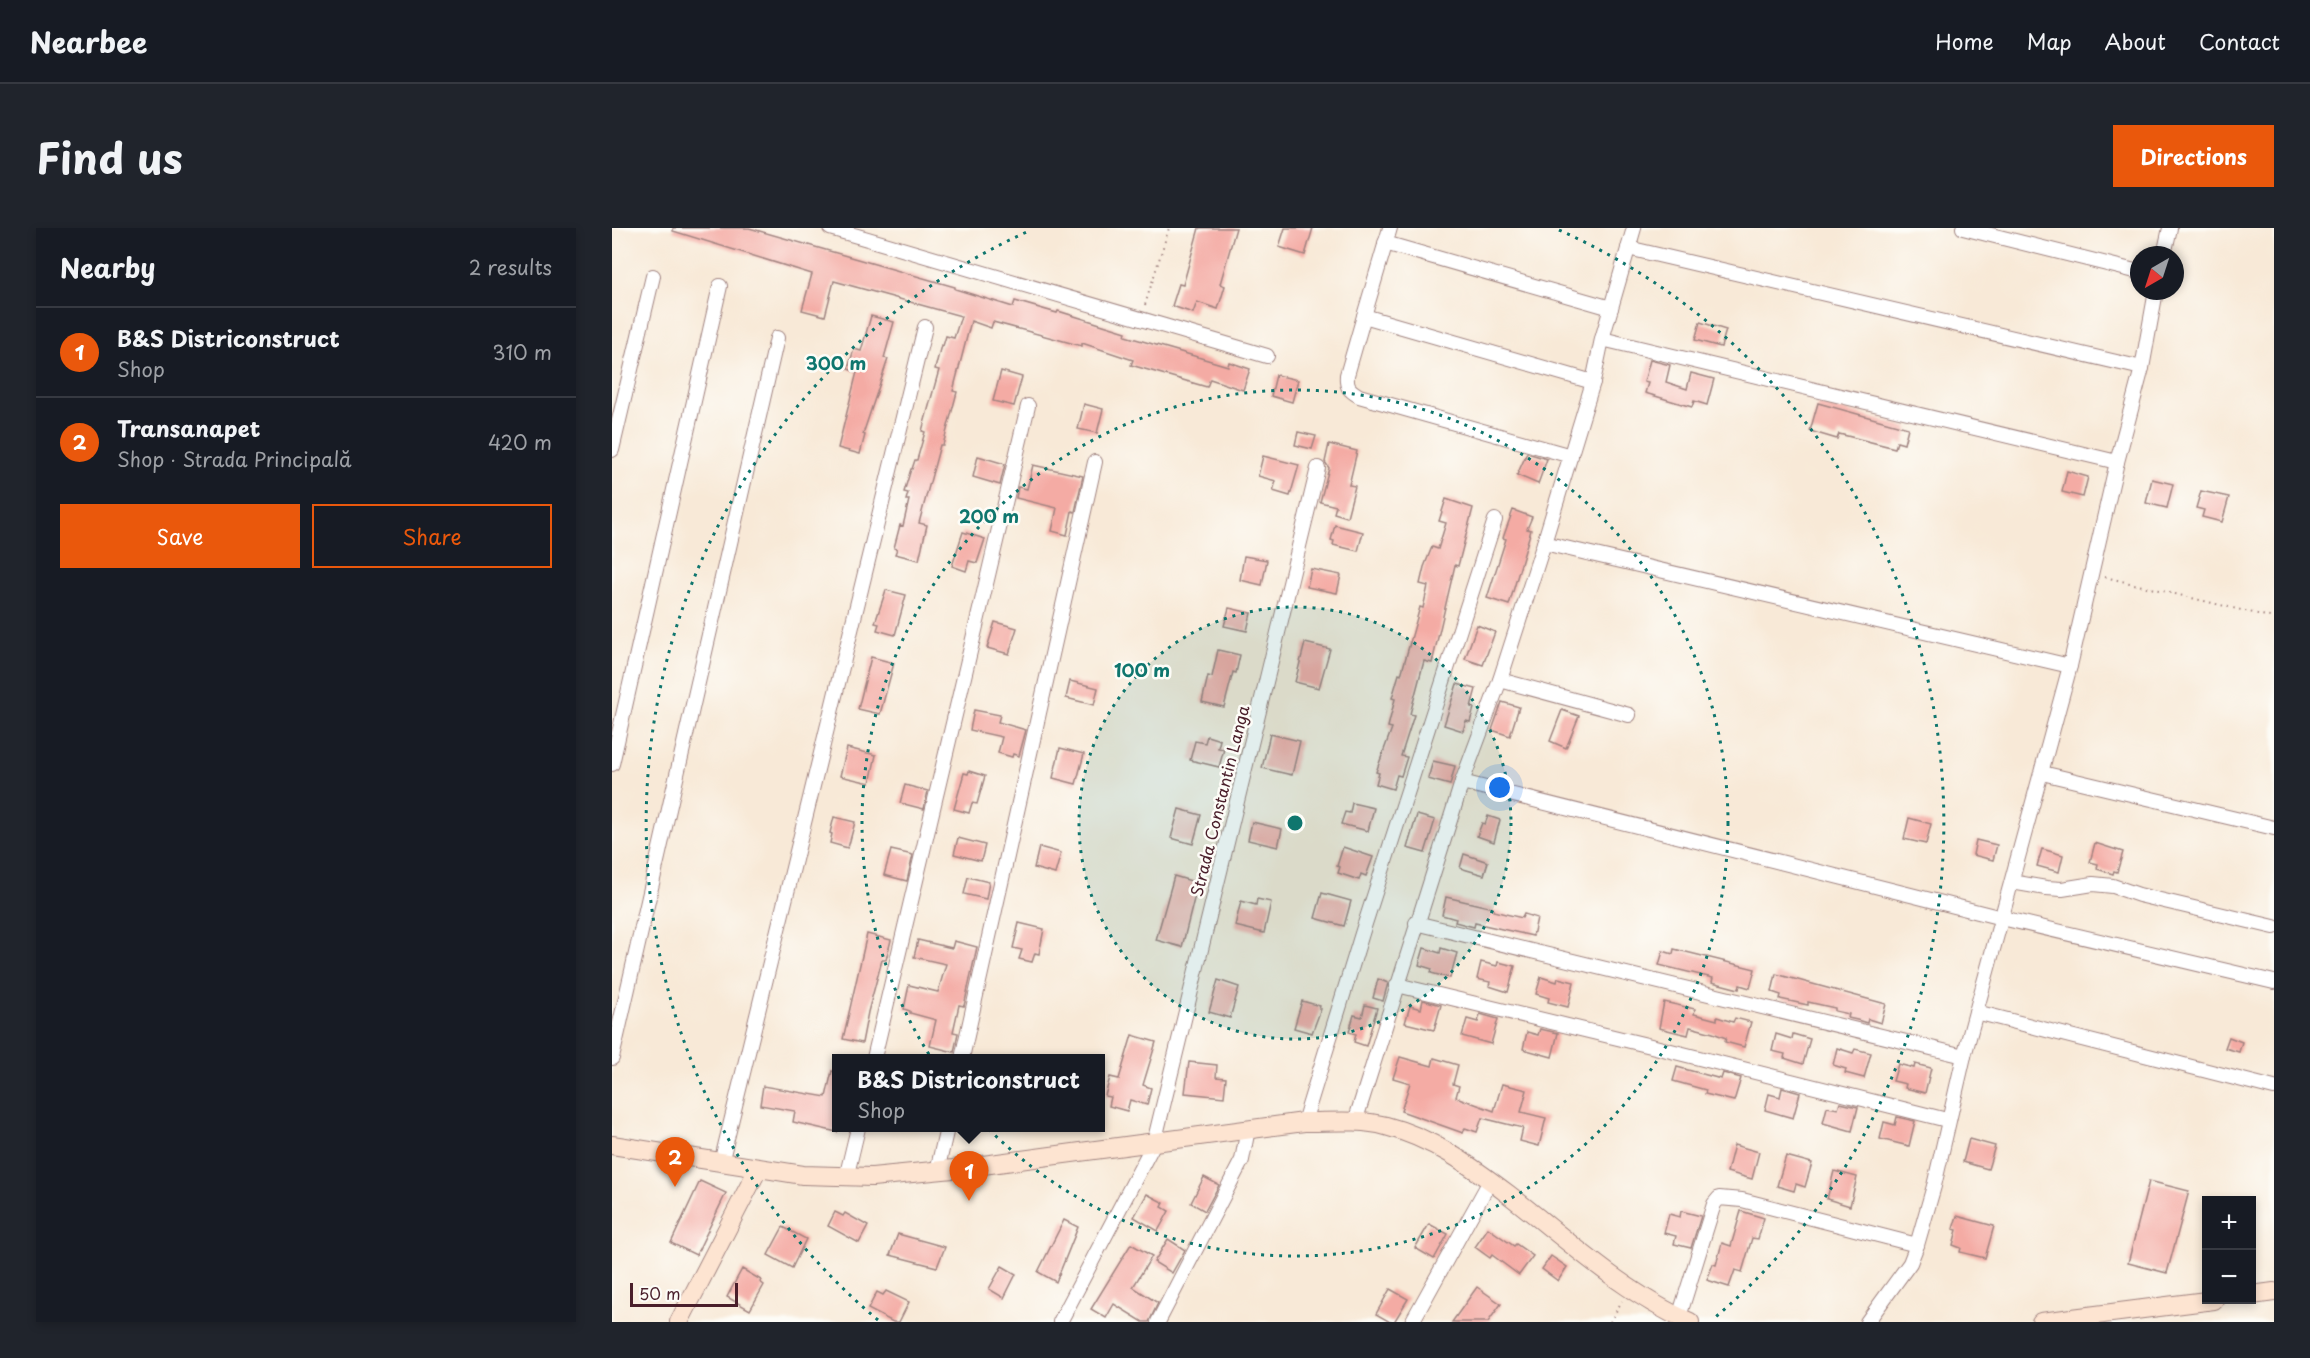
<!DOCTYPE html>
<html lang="en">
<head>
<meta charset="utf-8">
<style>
	:root { --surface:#171b24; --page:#20242c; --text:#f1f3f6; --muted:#9ea1a6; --line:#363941; --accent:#ea580c }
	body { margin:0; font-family:"Playpen Sans",sans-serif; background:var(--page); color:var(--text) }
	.controls { position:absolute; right:18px; bottom:18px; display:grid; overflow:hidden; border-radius:0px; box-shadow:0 3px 9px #0003 }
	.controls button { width:54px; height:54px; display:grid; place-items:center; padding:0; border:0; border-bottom:2px solid var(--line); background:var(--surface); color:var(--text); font:30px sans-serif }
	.compass { position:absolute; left:1518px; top:18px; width:54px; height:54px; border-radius:50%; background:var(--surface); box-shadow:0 3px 9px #0003; rotate:219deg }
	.scale { position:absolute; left:18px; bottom:15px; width:108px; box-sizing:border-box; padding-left:6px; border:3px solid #4a1f2b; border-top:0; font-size:16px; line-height:21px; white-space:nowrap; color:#4a1f2b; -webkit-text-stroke:4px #fdfcf7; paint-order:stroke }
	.you { position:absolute; left:888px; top:560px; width:21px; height:21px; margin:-15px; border:4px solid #fff; border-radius:50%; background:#1a73e8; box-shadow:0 0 0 9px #1a73e833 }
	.badge { display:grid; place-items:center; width:39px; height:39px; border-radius:50%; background:var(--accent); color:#fff; font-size:20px; font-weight:700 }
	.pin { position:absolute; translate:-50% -50px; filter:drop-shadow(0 2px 3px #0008) }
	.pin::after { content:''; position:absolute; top:32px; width:21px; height:18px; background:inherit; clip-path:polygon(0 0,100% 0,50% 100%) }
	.popup { position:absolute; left:220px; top:826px; width:273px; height:78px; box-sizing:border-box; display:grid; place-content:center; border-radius:0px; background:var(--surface); filter:drop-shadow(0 2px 4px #0005); font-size:20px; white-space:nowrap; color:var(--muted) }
	.popup b { font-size:22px; color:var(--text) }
	.popup::after { content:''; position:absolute; left:50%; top:100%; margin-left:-12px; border:12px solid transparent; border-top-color:var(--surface) }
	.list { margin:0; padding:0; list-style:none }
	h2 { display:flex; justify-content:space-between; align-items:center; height:78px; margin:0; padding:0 24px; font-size:26px }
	h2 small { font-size:20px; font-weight:400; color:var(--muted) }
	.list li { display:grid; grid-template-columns:39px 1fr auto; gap:18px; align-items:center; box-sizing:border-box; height:90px; padding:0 24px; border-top:2px solid var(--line) }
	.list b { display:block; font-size:22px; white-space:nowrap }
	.list p { margin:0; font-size:20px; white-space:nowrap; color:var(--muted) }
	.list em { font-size:20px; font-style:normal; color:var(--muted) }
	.actions { display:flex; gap:12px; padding:18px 24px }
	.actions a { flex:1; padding:14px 0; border:2px solid var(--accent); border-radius:0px; text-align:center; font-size:21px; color:var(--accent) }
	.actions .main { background:var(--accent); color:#fff }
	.map { position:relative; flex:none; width:1662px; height:1094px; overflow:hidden; border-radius:0px }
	header { display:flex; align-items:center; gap:36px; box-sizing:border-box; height:84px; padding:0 30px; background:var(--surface); border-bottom:2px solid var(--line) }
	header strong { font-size:28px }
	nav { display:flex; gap:33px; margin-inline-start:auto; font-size:21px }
	.intro { display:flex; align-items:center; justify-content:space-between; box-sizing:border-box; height:144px; padding:0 36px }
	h1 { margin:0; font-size:42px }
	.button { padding:15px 27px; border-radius:0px; background:var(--accent); color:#fff; font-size:21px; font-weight:700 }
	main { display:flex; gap:36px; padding:0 36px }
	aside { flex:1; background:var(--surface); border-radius:0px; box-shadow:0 3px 9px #0003 }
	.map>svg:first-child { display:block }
	.building { fill:#f4aba4 }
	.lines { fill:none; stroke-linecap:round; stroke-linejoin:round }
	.street-casing { stroke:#a18481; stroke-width:16 }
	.secondary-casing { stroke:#a18481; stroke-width:20 }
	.path { stroke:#a18481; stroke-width:2; stroke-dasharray:1.5 4.5; stroke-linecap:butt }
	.street { stroke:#fff; stroke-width:14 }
	.secondary { stroke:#fde4d1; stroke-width:18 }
	.ring { fill:none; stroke:#0f766e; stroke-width:3; stroke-dasharray:3 6 }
	.labels { text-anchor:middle; stroke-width:5; stroke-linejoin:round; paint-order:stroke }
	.street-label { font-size:16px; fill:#4a1f2b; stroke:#fdfcf7 }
	.centre { fill:#0f766e; stroke:#fdfcf7; stroke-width:3 }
	.ring-label { font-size:18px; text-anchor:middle; font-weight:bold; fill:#0f766e; stroke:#fdfcf7; stroke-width:5; stroke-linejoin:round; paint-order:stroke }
</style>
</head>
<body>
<header>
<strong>Nearbee</strong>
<nav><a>Home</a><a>Map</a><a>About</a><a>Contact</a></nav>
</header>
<div class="intro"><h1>Find us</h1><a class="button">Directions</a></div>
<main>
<aside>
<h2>Nearby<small>2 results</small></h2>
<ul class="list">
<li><span class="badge">1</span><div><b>B&amp;S Districonstruct</b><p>Shop</p></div><em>310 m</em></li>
<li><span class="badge">2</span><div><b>Transanapet</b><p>Shop · Strada Principală</p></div><em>420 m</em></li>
</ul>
<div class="actions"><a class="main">Save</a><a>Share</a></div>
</aside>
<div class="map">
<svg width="1662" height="1094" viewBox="0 0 1662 1094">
	<rect width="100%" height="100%" fill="#fdfcf7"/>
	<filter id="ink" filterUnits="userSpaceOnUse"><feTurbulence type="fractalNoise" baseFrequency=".0167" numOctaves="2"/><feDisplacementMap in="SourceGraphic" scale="12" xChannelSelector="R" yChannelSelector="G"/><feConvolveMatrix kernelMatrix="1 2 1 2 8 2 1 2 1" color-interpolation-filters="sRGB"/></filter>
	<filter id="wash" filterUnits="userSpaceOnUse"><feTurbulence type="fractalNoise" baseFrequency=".008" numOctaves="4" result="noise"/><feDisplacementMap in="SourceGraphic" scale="24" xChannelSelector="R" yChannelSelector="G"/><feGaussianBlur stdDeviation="1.35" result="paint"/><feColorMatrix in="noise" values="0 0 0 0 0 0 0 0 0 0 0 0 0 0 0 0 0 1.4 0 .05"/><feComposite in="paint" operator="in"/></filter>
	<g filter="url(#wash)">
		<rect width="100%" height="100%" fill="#f8e9d7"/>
		<g id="blocks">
			<g class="building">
				<path d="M61,0H137L343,59V61L401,79L403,73L445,85L446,83L514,104L513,108L572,125L616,138L617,134L638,141L631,162L598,151L595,159L519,137L521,132L470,115V118L381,94L379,100L359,93L341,163L345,164L331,217H328L307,295L315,297L307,332L283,326L285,321L282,320L288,297L291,298L297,272H294L296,265L292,264L299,241H300L303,232H305L313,204L310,203L327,142L323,141L329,117L331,118L334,108L342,110L349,88L222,53L213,88L190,82L200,46L61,3Z"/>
				<path d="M587,0H624L608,56L613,58L606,81L585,74L581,85L560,78L567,56L571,57Z"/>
				<path d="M673,0H701L693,27L667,19Z"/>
				<path d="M259,88L282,94L272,130L276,131L251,206L253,207L248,226L226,220L245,144L236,141L242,121L249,123Z"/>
				<path d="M1088,94L1114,102L1109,119L1083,112Z"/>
				<path d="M1038,132L1058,137L1054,154L1075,161L1079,145L1102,151L1095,177L1082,173L1080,179L1033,165L1036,155L1032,154Z"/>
				<path d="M389,143L410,149L402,178L381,173Z"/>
				<path d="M664,147L686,152L680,174L659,168Z"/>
				<path d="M1206,175L1296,200L1292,216L1285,214L1283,220L1227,206L1225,211L1198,203Z"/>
				<path d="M472,176L491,181L485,205L466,201Z"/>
				<path d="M686,204L704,208L700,221L683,217Z"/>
				<path d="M717,216L745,223L737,257L743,258L735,289L722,285L724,278L708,274L717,240L713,234Z"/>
				<path d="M915,225L935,231L926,256L905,247Z"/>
				<path d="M366,228L393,236L388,257L361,249Z"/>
				<path d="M651,228L687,237L678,268L661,263L664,253L646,248Z"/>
				<path d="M421,237L471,248L463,284L460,283L455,307L440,303L445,280L404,270L406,259L415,261Z"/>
				<path d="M1455,243L1476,249L1471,269L1450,264Z"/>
				<path d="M1540,251L1561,256L1555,280L1534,275Z"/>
				<path d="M1589,263L1617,269L1610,294L1590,289L1592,282L1584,280Z"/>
				<path d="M834,271L861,280L846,338L843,337L820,435L812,433L798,486L802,487L789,528L795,529L789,548L785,547L781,561L764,556L767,545L764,544L780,500L776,499L783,471L780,470L787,446L789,447L808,379L811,380L816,358L808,356L812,339L820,319L826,321L834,295L827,293Z"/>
				<path d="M901,282L920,289L915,301L919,302L897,377L875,370L894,311L891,310Z"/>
				<path d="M723,297L751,304L746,323L721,317L722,313L719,312Z"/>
				<path d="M351,304L373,311L365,335L357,333L354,343L340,338Z"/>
				<path d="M632,328L655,332L650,357L628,352Z"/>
				<path d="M699,341L729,347L725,365L695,359Z"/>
				<path d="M274,362L294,367L283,407L265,402L267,396L263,395Z"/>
				<path d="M617,380L639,385L635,403L612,398Z"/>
				<path d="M383,394L405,400L397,426L375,420Z"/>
				<path d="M865,397L883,404L871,437L853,431Z"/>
				<path d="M693,415L718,421L707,460L683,454Z"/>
				<path d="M606,422L628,427L624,445L621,444L612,479L590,474L596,448L600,449Z"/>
				<path d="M259,429L282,435L268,486L246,481Z"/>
				<path d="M458,453L486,460L482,477L454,470Z"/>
				<path d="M845,456L864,461L859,479L862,480L858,494L854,493L851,503L832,497Z"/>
				<path d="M890,474L907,479L898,508L880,502Z"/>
				<path d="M362,482L388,487L386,494L414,502L407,528L401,526L400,529L386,525L390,509L358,502Z"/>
				<path d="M950,482L967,488L954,520L938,513Z"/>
				<path d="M658,506L688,513L680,547L650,540Z"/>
				<path d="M595,508L608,512L606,520L612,521L607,539L578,532L583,513L593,515Z"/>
				<path d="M235,520L264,527L258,555L228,548Z"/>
				<path d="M448,520L472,526L464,556L441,550Z"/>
				<path d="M821,533L843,538L838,557L816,551Z"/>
				<path d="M357,543L373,548L365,576L360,575L357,585L342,581L352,545L356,546Z"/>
				<path d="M293,557L316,563L312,581L288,575Z"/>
				<path d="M740,575L762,580L756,603L729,596L733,584L738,585Z"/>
				<path d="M567,581L589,587L581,616L559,610Z"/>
				<path d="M805,587L823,592L813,625L795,620Z"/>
				<path d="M876,588L888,592L882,614L865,608L870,595L873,596Z"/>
				<path d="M222,589L243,594L236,620L218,615L220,606L218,605Z"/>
				<path d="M1297,590L1319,596L1314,616L1292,611Z"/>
				<path d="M640,594L670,601L666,619L636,612Z"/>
				<path d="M346,610L373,617L369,633L342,626Z"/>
				<path d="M1364,612L1385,617L1381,632L1361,627Z"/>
				<path d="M1483,615L1511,624L1505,644L1502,643L1501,646L1485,641L1486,636L1478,634Z"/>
				<path d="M427,619L449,625L443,646L422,640Z"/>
				<path d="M731,619L761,629L754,648L749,646L747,652L726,645L728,639L725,638Z"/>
				<path d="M1430,621L1451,627L1447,644L1425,638Z"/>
				<path d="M279,622L301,627L295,653L272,647Z"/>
				<path d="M852,626L876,634L872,647L848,640Z"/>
				<path d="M562,648L586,655L570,719L544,712Z"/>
				<path d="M356,649L377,654L374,671L352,666Z"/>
				<path d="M710,665L739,673L732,698L703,690Z"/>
				<path d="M834,669L881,680V683L910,690L912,686L925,690L921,708L863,695L862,699L843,694L844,691L830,687Z"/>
				<path d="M645,671L659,674L652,705L623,698L629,673L644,677Z"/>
				<path d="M407,695L432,701L427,726L423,725L420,734L407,731L410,722L401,720Z"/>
				<path d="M255,706L279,712L274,732H270L256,784L250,815L231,811Z"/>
				<path d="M306,712L340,720L342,713L365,719L352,778L347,777L341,804L346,805L342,824L318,818L324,792L298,785V783L292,781L297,757L326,764L334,736L302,729Z"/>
				<path d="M812,720L828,725L829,720L845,725L838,750L819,745L820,741L807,737Z"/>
				<path d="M1062,721L1143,741L1138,760L1128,757L1127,761L1100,754L1101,750L1047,737L1051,723L1061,726Z"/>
				<path d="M869,734L885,738L886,734L903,738L896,764L877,758L878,754L865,751Z"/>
				<path d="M1164,746L1274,776L1269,795L1256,791L1255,795L1245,792L1236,790L1237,786L1223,783V780L1196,774V777L1168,771L1169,767L1160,764Z"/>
				<path d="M929,749L945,754L946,750L962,754L956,779L936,774L937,770L924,766Z"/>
				<path d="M766,751L776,755L771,773L761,770Z"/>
				<path d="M606,752L627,759L618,790L597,784Z"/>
				<path d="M811,772L829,777L822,802L793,795L798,778L809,781Z"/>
				<path d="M690,773L708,778L707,781H709L700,805L682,800Z"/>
				<path d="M1052,774L1083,781L1082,786L1105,792V789L1121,794L1123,790L1139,794L1132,819L1113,814L1114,810L1101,805L1078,799L1076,807L1047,800Z"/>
				<path d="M753,777L765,780L754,818L742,814L744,806L737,804L742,787L750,789Z"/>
				<path d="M868,786L886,791L879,816L850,808L855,791L866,794Z"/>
				<path d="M928,801L946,805L940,829L911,821L915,804L926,807Z"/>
				<path d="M1164,806L1180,811L1181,806L1198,811L1191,836L1172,830L1173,826L1160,823Z"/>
				<path d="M520,807L544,814L531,857L539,860L535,877L518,872L515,883L497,878L499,869L493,868L498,849L507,851Z"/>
				<path d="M1617,809L1630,814L1627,824L1613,820Z"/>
				<path d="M1225,820L1241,825L1243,821L1259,825L1252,850L1233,845L1234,841L1221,837Z"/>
				<path d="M788,829L820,838L822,830L846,837L841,856L847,858L844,869L882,883L890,856L915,862L909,884L934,890L927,918L908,913L911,900L870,890L865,904L853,900L851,905L789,883L798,855L781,850Z"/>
				<path d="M577,834L605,837L604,849L614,850L612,869L573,865Z"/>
				<path d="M1286,836L1302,840L1303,836L1319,840L1313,865L1293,860L1294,856L1281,853Z"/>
				<path d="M1065,839L1109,851L1111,845L1129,850L1122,873L1093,866L1094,862L1061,853Z"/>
				<path d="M220,843L225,844V904L181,894L183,883L148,877L151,858L214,869Z"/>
				<path d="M1170,860L1188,865L1181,890L1153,882L1157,866L1168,869Z"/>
				<path d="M1228,875L1246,879L1240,903L1211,895L1215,879L1226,881Z"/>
				<path d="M1285,889L1303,893L1297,918L1268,911L1272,894L1283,897Z"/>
				<path d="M1357,911L1383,918L1376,941L1351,934Z"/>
				<path d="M1122,917L1147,924L1140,951L1115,944Z"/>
				<path d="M1174,928L1200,935L1193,959L1184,956L1182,963L1165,958Z"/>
				<path d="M1222,943L1245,949L1238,978L1215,971Z"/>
				<path d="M592,949L607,957L593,983L579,975Z"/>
				<path d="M88,953L114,965L84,1027L59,1015Z"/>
				<path d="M1537,953L1577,963L1555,1045L1516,1035Z"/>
				<path d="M535,966L552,975L550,979L557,983L546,1003L522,989Z"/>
				<path d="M1069,983L1089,988L1079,1020L1062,1016L1064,1008L1052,1005L1057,986L1068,989Z"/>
				<path d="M1129,983L1152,990L1146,1011L1140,1010L1130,1044L1123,1042L1117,1059L1095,1052L1101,1036L1104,1037L1110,1015L1119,1018Z"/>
				<path d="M223,984L231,988L233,985L256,998L247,1015L216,998Z"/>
				<path d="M1345,988L1382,998L1373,1030L1348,1024L1349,1020L1341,1017L1345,1002L1341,1001Z"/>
				<path d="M452,992L466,999L444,1054L426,1044Z"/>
				<path d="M817,996L836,1006L822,1031L803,1020Z"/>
				<path d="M171,999L194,1011L180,1040L156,1027Z"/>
				<path d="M876,1000L902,1018L904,1016L921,1028L907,1047L880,1027L878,1030L863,1019Z"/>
				<path d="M286,1006L333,1019L325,1039L278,1027Z"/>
				<path d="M556,1011L573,1022L560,1045L542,1034Z"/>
				<path d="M519,1016L540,1028L521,1059L546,1075L537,1094H531L502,1076L494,1090L479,1081Z"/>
				<path d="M939,1028L955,1039L946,1053L930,1041Z"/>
				<path d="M390,1038L404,1046L392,1070L377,1061Z"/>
				<path d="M130,1041L149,1052L148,1054L152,1057L138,1082L115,1069Z"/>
				<path d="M865,1059L889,1076L876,1094H840Z"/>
				<path d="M778,1061L796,1071L782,1094H778L764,1086Z"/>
				<path d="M274,1063L297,1074L287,1094H281L256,1081L265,1064L271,1067Z"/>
			</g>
		</g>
	</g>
	<g filter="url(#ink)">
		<use href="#blocks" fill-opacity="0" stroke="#a18481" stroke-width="1.5"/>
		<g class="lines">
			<g class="street-casing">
				<g id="street">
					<path d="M218,0L655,128"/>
					<path d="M1351,0L1527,44"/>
					<path d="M773,15L999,80"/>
					<path d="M1016,20L1530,140"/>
					<path d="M1552,27L1558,0"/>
					<path d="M752,88L778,0"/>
					<path d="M990,111L1505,234"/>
					<path d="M0,222L41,48"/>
					<path d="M959,228L747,168C737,162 734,159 735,147L752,88L981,154"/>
					<path d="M932,315L1458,438"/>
					<path d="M888,452L1017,487"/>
					<path d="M0,536L108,58"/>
					<path d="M1430,545L1662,600"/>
					<path d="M850,554L1390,690L1662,754"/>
					<path d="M1400,654L1434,660L1450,661L1481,656L1501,658L1527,667L1662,699"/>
					<path d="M804,695L1352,828"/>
					<path d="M785,757L1039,818L1335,892"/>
					<path d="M1364,784L1662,860"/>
					<path d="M0,830L165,110"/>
					<path d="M262,830L416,178"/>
					<path d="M350,830L483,234"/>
					<path d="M692,894L752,699L883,292"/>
					<path d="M743,894L850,554L888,452L932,315L981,154L990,111L1022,0"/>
					<path d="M109,935L313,99"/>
					<path d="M325,943L335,900"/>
					<path d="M234,950L246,900"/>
					<path d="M1067,1089L1102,976L1107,970L1130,972L1305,1017"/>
					<path d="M448,1094L542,915L706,240"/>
					<path d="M546,1094L630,932L636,901"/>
					<path d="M800,1094L878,953"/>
					<path d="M1255,1094L1298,1035L1305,1017L1322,958L1352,828L1458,438L1505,234L1530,140L1544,63"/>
				</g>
			</g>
			<g class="secondary-casing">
				<g id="secondary">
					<path d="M0,917L191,947L260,949L341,941L692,894C719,894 748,891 774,898C820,910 858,937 896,966C952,1009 1013,1066 1078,1094"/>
					<path d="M1640,1067L1662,1064"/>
					<path d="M67,1094L146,941"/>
					<path d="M1429,1094L1602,1072"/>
				</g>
			</g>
			<g class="path">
				<path d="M533,77L557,0"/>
				<path d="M1493,349L1662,390"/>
				<path d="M998,1094L1010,1073"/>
			</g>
			<use href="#street" class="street"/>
			<use href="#secondary" class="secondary"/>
		</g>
	</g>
	<circle cx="683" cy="595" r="216" fill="#0f766e" fill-opacity=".12"/>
	<g class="ring">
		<circle cx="683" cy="595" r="216"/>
		<circle cx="683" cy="595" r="433"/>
		<path d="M266 1092A649 649 0 0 1 419 2M947 2A649 649 0 0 1 1100 1092"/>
	</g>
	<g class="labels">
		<g class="street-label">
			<text transform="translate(608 573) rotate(-76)" y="6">Strada Constantin Langa</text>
		</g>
	</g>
	<circle cx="683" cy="595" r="9" class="centre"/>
	<g class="ring-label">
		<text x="224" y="142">300 m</text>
		<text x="377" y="295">200 m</text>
		<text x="530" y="449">100 m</text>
	</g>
</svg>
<div class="controls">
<button>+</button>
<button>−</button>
</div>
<svg class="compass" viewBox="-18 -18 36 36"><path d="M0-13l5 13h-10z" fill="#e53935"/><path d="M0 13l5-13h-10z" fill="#9ea1a6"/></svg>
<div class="scale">50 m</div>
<div class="you"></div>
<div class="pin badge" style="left:357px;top:973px">1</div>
<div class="popup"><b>B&amp;S Districonstruct</b>Shop</div>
<div class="pin badge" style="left:63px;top:959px">2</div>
</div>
</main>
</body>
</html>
